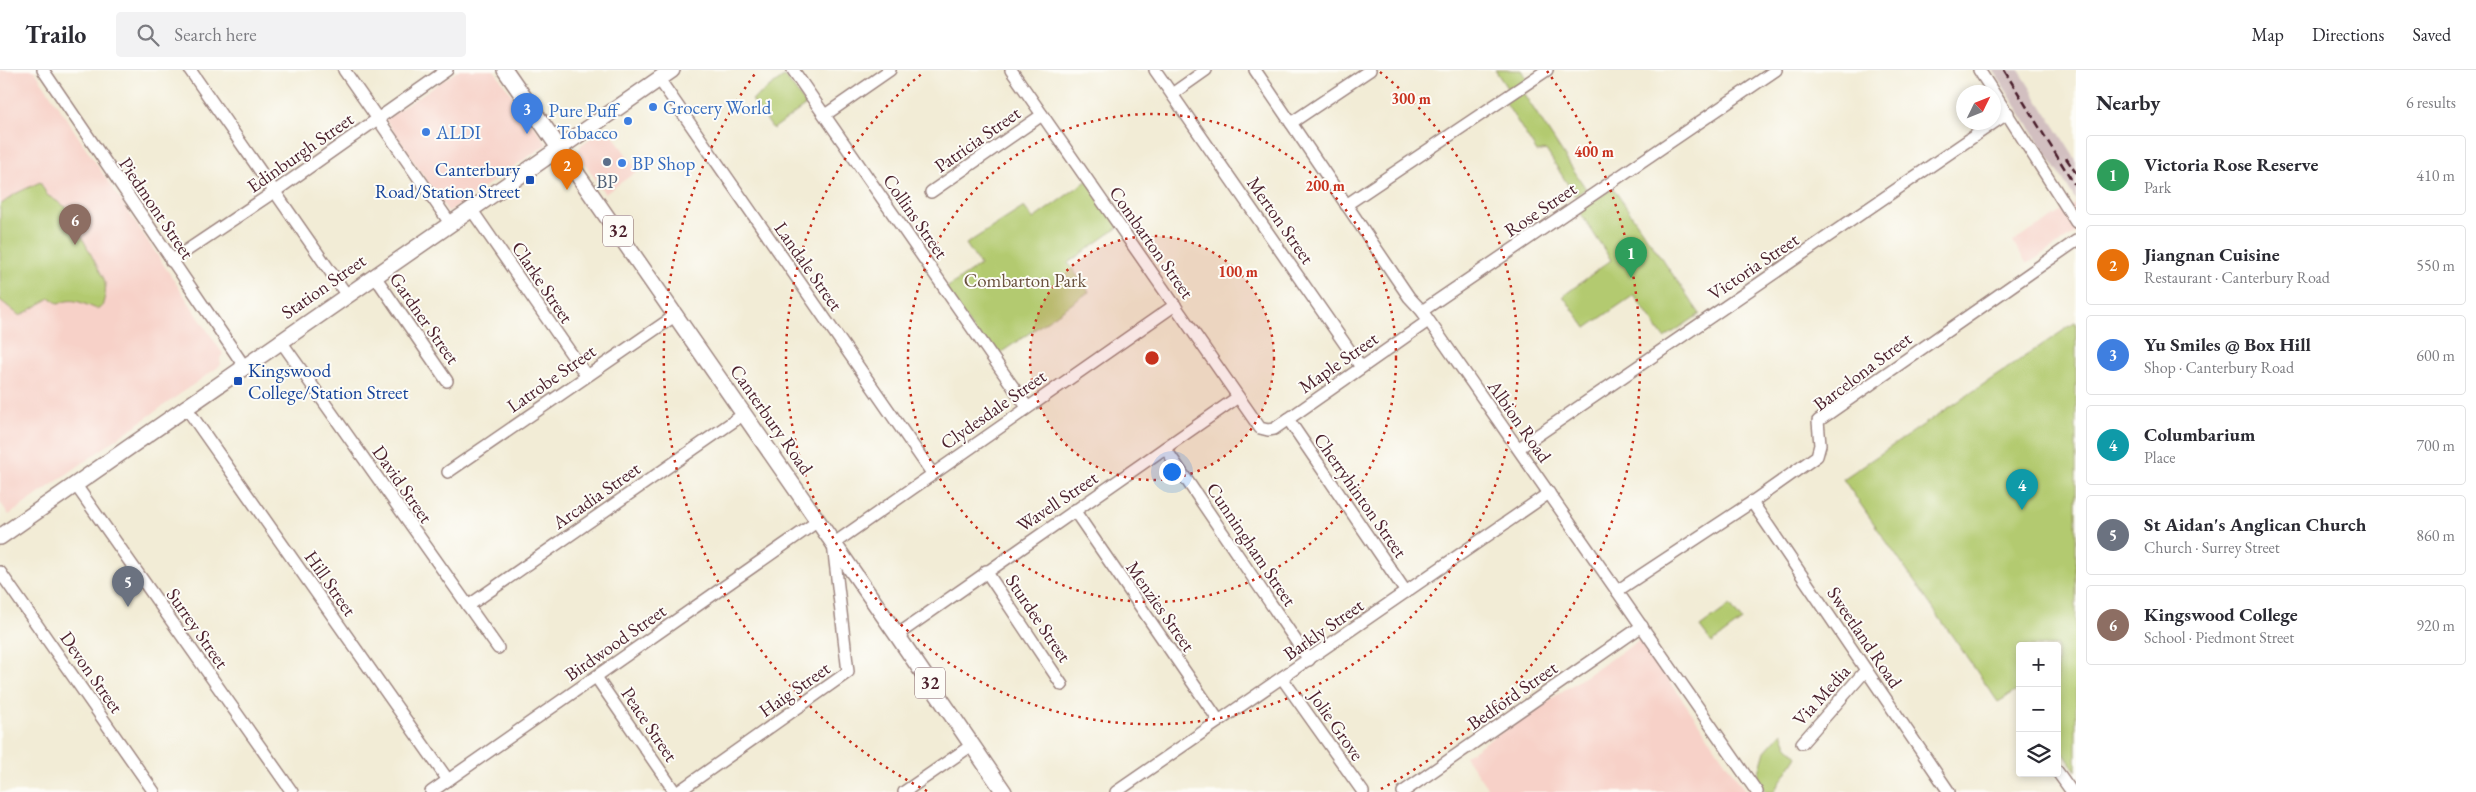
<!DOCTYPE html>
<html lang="en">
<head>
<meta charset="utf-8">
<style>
	:root { --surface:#fff; --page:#f2f2f3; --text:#2b2b33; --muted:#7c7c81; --line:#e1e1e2; --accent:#c8321e }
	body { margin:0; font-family:"EB Garamond",serif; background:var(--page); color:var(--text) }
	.controls { position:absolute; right:15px; bottom:15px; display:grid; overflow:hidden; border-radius:5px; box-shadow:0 2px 8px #0003 }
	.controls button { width:45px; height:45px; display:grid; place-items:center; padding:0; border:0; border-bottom:1px solid var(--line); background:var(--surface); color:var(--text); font:25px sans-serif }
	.compass { position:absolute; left:1956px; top:15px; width:45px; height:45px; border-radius:50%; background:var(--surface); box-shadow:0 2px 8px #0003; rotate:47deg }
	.you { position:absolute; left:1171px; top:401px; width:18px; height:18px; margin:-12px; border:4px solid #fff; border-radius:50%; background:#1a73e8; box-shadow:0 0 0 8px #1a73e833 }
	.badge { display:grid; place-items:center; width:32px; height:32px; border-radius:50%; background:var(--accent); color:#fff; font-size:16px; font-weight:700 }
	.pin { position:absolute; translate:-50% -41px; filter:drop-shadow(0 1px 2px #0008) }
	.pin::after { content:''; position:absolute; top:26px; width:18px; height:15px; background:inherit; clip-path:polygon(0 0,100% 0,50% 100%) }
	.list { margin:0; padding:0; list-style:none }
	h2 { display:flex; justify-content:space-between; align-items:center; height:65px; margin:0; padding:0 20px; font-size:21px }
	h2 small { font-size:16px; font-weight:400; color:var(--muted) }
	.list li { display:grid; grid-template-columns:32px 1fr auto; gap:15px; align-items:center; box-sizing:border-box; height:80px; margin:0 10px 10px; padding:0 10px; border:1px solid var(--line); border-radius:5px }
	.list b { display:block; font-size:19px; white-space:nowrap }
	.list p { margin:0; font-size:16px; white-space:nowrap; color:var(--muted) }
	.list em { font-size:16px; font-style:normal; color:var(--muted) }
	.icon { flex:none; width:28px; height:28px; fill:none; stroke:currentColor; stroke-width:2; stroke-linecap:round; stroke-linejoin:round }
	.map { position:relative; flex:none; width:2076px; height:722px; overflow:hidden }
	header { display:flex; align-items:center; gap:30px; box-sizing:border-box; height:70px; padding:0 25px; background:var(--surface); border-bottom:1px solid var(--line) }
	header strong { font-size:24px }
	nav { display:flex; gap:28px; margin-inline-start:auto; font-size:18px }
	.search { width:350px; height:45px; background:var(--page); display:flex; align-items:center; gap:12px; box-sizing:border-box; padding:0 18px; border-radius:5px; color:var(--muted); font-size:19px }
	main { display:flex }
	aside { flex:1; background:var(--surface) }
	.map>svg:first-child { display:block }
	.built { fill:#f7d1c8 }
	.industrial { fill:#d2bfc0 }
	.green { fill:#b3ca6f; stroke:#7e744d }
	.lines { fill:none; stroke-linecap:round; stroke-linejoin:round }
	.minor-casing { stroke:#9e8680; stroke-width:14 }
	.major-casing { stroke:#9e8680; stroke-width:18 }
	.minor { stroke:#fff; stroke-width:11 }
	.major { stroke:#fff; stroke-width:15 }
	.rail { stroke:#4a1f2b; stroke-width:2.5; stroke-dasharray:8 4; stroke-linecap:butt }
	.ring { fill:none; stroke:#c8321e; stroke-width:2.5; stroke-dasharray:2.5 5 }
	.shop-dot { fill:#3f7fe0; stroke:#fdfcf7; stroke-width:2 }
	.service-dot { fill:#5c6f8a; stroke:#fdfcf7; stroke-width:2 }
	.transit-dot { fill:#1a4fb4; stroke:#fdfcf7; stroke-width:2 }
	.labels { text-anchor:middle; stroke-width:4; stroke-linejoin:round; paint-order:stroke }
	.shield { fill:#fdfcf7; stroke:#806168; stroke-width:1 }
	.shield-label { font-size:18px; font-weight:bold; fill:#4a1f2b }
	.shop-label { font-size:19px; fill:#366cbe; stroke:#fdfcf7; text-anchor:start }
	.street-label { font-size:19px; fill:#4a1f2b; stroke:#fdfcf7 }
	.transit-label { font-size:19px; fill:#164399; stroke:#fdfcf7; text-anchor:end }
	.service-label { font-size:19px; fill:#4e5e75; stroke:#fdfcf7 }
	.park-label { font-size:19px; fill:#6a523f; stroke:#fdfcf7 }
	.centre { fill:#c8321e; stroke:#fdfcf7; stroke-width:2.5 }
	.ring-label { font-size:15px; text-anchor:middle; font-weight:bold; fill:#c8321e; stroke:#fdfcf7; stroke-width:4; stroke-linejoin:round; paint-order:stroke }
</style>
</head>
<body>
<header>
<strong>Trailo</strong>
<div class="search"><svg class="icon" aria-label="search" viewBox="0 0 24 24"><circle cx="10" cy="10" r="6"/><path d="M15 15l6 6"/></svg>Search here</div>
<nav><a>Map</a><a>Directions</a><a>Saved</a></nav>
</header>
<main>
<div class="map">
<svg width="2076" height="722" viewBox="0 0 2076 722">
	<rect width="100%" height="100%" fill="#fdfcf7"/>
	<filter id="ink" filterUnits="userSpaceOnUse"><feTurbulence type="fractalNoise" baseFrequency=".02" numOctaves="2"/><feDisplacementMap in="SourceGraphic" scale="10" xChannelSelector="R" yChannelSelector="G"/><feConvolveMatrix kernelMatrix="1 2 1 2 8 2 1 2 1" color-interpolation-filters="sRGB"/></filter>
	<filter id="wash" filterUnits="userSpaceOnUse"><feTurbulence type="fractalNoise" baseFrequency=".0096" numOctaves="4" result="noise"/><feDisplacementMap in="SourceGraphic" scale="20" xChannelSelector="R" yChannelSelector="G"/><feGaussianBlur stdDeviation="1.12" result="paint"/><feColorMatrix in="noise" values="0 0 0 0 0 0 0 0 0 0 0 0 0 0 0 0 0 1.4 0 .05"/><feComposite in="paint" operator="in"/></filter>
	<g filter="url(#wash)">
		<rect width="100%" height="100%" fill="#f2ecd6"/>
		<g class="built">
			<path d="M0,0H34L223,284L220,288L221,295L9,445L0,432Z"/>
			<path d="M459,0H494L547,74L448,142L385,49Z"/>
			<path d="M607,56L637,101L605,124L578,83L581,75Z"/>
			<path d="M2076,133V163L2027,194L2013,172Z"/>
			<path d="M1641,569L1746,722H1490L1465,686Z"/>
		</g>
		<path class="industrial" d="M1993,0H2019L2076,90V130Z"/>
		<g class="green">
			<path d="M1495,0H1521L1529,12L1520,18L1586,119L1575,126L1546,80L1537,82L1503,29L1511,24Z"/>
			<path d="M785,6L806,35L773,59L752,30Z"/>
			<path d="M1088,110L1120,156L1068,193L1089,222L993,288L945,219L980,195L966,174L1024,137L1033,149Z"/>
			<path d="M40,112L47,125L66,137L104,209C107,219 105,227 102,237L97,239C83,234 73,226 59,234L50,228L20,246L0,230V135L15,124Z"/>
			<path d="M1613,118L1700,244L1664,268L1634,225L1586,258L1563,226L1611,190L1579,141Z"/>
			<path d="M2076,252V701L2057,674V576H2020V619L1998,632L1843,409Z"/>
			<path d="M1730,535L1742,551L1712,573L1700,557Z"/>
			<path d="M1782,662L1787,675L1797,686L1774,722H1766L1757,709L1765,681Z"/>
		</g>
	</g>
	<g filter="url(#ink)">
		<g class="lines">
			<g class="minor-casing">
				<g id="minor">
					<path d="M43,0L244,296"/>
					<path d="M190,0L346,224"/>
					<path d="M344,0L450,153"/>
					<path d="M793,0L1027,337"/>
					<path d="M1011,0L1260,358L1268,360L1274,359L1428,251"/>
					<path d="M1155,0L1361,297"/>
					<path d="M1255,0L1409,227L1422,241L1757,722"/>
					<path d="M1979,0L2076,152"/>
					<path d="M659,9L932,403"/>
					<path d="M1172,24L1206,0"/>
					<path d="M825,45L890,0"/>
					<path d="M1291,53L1370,0"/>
					<path d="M931,122L1042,45"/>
					<path d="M1346,135L1547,0"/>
					<path d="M471,139L586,305"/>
					<path d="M171,191L274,122L447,0"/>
					<path d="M374,205L447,311"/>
					<path d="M1422,241L1776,0"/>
					<path d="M280,270L498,578"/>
					<path d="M185,336L448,710"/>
					<path d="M1288,349L1406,522"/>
					<path d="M1165,378L1309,590"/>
					<path d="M1519,378L2008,43"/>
					<path d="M448,402L676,245"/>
					<path d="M75,414L292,722"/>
					<path d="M1752,432L1949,722"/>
					<path d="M1074,440L1219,651"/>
					<path d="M986,501L1062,615"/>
					<path d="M0,502L154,722"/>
					<path d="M1617,521L1752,432L1817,386L1820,375L1818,351L2076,171"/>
					<path d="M468,536L744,344"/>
					<path d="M897,565L1238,327"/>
					<path d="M596,607L675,722"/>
					<path d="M1282,608L1363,722"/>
					<path d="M1802,673L1866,600"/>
					<path d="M2057,701L2072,722"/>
					<path d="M431,722L818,451"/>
					<path d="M678,722L848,602L833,474L1175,235"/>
					<path d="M904,722L972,675"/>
					<path d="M1116,722L1549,423"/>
					<path d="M1403,722L1642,556"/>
				</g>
			</g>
			<g class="major-casing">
				<g id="major">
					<path d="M505,0L897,565L1004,722"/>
					<path d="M0,467L672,0"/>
				</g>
			</g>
			<use href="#minor" class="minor"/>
			<use href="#major" class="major"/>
			<g class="rail">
				<path d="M2004,0L2076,117"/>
				<path d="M2066,88L2076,103"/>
			</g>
		</g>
	</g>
	<circle cx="1152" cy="288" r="122" fill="#c8321e" fill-opacity=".12"/>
	<g class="ring">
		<circle cx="1152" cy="288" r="122"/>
		<circle cx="1152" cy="288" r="244"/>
		<path d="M1380 2A366 366 0 1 1 924 2"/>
		<path d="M927 721A488 488 0 0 1 757 1M1547 1A488 488 0 0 1 1377 721"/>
	</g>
	<g class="shop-dot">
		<circle cx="653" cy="37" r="5"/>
		<circle cx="628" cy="51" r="5"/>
		<circle cx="426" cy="62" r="5"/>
		<circle cx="622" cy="93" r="5"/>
	</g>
	<circle class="service-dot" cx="607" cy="92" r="5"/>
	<g class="transit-dot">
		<rect x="525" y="105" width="10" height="10" rx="2.5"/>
		<rect x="233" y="306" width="10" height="10" rx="2.5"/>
	</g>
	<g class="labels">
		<g class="shield">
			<rect x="603" y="145.5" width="30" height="31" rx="4"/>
			<rect x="915" y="597.5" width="30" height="31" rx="4"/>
		</g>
		<g class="shield-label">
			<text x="618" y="167">32</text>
			<text x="930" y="619">32</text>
		</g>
		<g class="shop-label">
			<text x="663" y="44">Grocery World</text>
			<text x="618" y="47" text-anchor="end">Pure Puff<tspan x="618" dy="22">Tobacco</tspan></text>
			<text x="436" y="69">ALDI</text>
			<text x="632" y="100">BP Shop</text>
		</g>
		<g class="street-label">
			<text transform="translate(977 69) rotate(-35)" y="7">Patricia Street</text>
			<text transform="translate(300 82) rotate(-35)" y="7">Edinburgh Street</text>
			<text transform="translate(157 138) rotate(56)" y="7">Piedmont Street</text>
			<text transform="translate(1540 139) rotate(-34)" y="7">Rose Street</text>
			<text transform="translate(916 146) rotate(55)" y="7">Collins Street</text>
			<text transform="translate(1281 150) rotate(55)" y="7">Merton Street</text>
			<text transform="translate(1152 172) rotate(55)" y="7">Combarton Street</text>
			<text transform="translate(809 196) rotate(55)" y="7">Landale Street</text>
			<text transform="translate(1753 196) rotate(-34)" y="7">Victoria Street</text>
			<text transform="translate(543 212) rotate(56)" y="7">Clarke Street</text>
			<text transform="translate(323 216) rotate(-35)" y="7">Station Street</text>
			<text transform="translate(425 248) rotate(55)" y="7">Gardner Street</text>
			<text transform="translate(1338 292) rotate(-35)" y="7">Maple Street</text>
			<text transform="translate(1862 301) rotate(-37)" y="7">Barcelona Street</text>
			<text transform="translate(551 308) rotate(-35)" y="7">Latrobe Street</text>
			<text transform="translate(993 339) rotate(-35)" y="7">Clydesdale Street</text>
			<text transform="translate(772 349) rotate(55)" y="7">Canterbury Road</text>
			<text transform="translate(1520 351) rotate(55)" y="7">Albion Road</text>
			<text transform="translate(403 414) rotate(55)" y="7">David Street</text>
			<text transform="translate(596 425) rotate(-35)" y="7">Arcadia Street</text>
			<text transform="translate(1361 425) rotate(55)" y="7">Cherryhinton Street</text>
			<text transform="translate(1057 431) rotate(-34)" y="7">Wavell Street</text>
			<text transform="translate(1252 474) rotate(56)" y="7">Cunningham Street</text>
			<text transform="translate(331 513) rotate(55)" y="7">Hill Street</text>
			<text transform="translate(1161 536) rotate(55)" y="7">Menzies Street</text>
			<text transform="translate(1039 548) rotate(56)" y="7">Sturdee Street</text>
			<text transform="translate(198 558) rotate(55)" y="7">Surrey Street</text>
			<text transform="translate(1323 559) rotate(-35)" y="7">Barkly Street</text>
			<text transform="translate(1865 567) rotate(56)" y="7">Sweetland Road</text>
			<text transform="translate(615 572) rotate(-35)" y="7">Birdwood Street</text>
			<text transform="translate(92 602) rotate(55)" y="7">Devon Street</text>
			<text transform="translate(794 619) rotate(-35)" y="7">Haig Street</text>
			<text transform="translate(1512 625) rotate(-35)" y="7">Bedford Street</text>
			<text transform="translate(1821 625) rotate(-48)" y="7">Via Media</text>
			<text transform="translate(650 654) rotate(56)" y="7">Peace Street</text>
			<text transform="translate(1337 655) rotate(55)" y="7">Jolie Grove</text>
		</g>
		<g class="transit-label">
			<text x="520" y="106">Canterbury<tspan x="520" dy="22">Road/Station Street</tspan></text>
			<text x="248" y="307" text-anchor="start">Kingswood<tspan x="248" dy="22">College/Station Street</tspan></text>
		</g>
		<g class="service-label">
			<text x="607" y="118">BP</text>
		</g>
		<g class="park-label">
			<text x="1025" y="217">Combarton Park</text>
		</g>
	</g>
	<circle cx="1152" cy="288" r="8" class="centre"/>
	<g class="ring-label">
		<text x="1411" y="34">300 m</text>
		<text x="1594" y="87">400 m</text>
		<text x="1325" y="121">200 m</text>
		<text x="1238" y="207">100 m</text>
	</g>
</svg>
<div class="controls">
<button>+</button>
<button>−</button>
<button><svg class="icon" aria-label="layers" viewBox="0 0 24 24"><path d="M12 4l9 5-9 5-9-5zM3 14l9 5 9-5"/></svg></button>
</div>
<svg class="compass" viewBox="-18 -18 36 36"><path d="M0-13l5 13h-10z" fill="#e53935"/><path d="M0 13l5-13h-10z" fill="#7c7c81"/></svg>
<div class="you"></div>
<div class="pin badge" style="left:1631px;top:208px;background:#2e9e5b">1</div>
<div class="pin badge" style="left:567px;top:120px;background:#e8710a">2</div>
<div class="pin badge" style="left:527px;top:64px;background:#3f7fe0">3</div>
<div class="pin badge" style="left:2022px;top:440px;background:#0f9aa8">4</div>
<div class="pin badge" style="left:128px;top:537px;background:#6b7280">5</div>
<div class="pin badge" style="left:75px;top:175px;background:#8d6e63">6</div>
</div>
<aside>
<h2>Nearby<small>6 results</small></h2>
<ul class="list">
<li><span class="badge" style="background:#2e9e5b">1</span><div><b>Victoria Rose Reserve</b><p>Park</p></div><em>410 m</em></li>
<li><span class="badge" style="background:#e8710a">2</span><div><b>Jiangnan Cuisine</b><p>Restaurant · Canterbury Road</p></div><em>550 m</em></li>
<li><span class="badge" style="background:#3f7fe0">3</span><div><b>Yu Smiles @ Box Hill</b><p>Shop · Canterbury Road</p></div><em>600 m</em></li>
<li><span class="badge" style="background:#0f9aa8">4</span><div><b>Columbarium</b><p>Place</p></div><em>700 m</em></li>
<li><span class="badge" style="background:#6b7280">5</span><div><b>St Aidan's Anglican Church</b><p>Church · Surrey Street</p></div><em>860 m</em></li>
<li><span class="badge" style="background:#8d6e63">6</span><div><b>Kingswood College</b><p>School · Piedmont Street</p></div><em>920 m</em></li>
</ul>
</aside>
</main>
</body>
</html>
